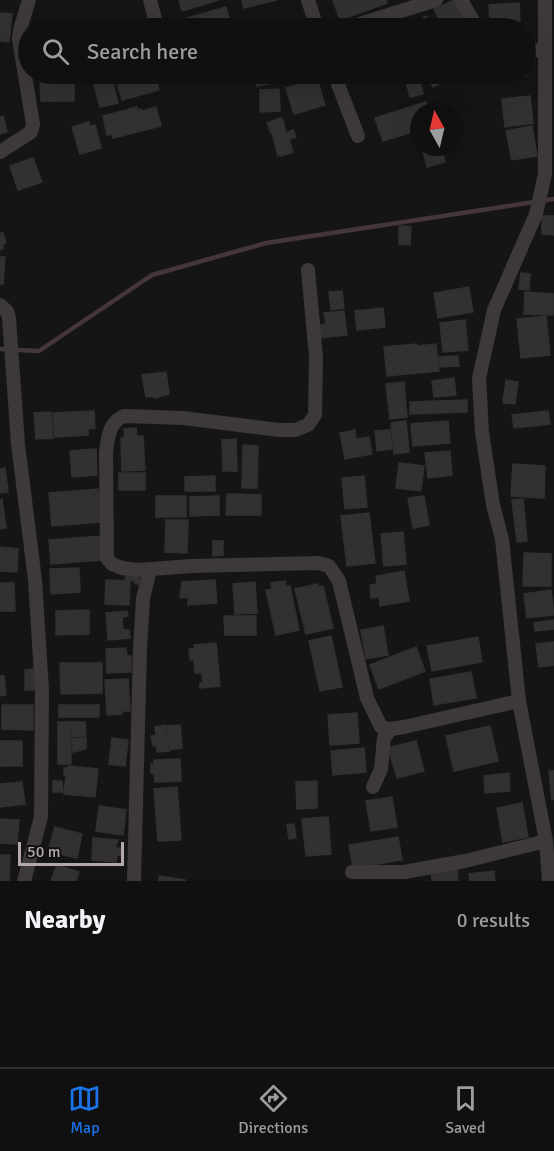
<!DOCTYPE html>
<html lang="en">
<head>
<meta charset="utf-8">
<style>
	:root { --surface:#101010; --page:#191919; --text:#f1f3f6; --muted:#9c9d9f; --line:#303030; --accent:#1a73e8 }
	body { margin:0; font-family:Signika,sans-serif; background:var(--page); color:var(--text) }
	.compass { position:absolute; left:410px; top:102px; width:54px; height:54px; border-radius:50%; background:var(--surface); box-shadow:0 6px 24px #0002; rotate:352deg }
	.scale { position:absolute; left:18px; bottom:15px; width:106px; box-sizing:border-box; padding-left:6px; border:3px solid #b5a8ac; border-top:0; font-size:16px; line-height:21px; white-space:nowrap; color:#b5a8ac; -webkit-text-stroke:4px #111010; paint-order:stroke }
	.list { margin:0; padding:0; list-style:none }
	h2 { display:flex; justify-content:space-between; align-items:center; height:78px; margin:0; padding:0 24px; font-size:26px }
	h2 small { font-size:20px; font-weight:400; color:var(--muted) }
	.icon { flex:none; width:33px; height:33px; fill:none; stroke:currentColor; stroke-width:2; stroke-linecap:round; stroke-linejoin:round }
	.map { position:relative; flex:none; width:554px; height:881px; overflow:hidden }
	.search { position:absolute; background:var(--surface); box-shadow:0 6px 24px #0002; left:18px; right:18px; top:18px; height:66px; display:flex; align-items:center; gap:15px; box-sizing:border-box; padding:0 21px; border-radius:33px; color:var(--muted); font-size:22px }
	.sheet { height:186px; background:var(--surface) }
	nav { display:flex; justify-content:space-around; align-items:center; box-sizing:border-box; height:84px; border-top:2px solid var(--line); background:var(--surface); font-size:16px; color:var(--muted) }
	nav a { display:grid; justify-items:center; gap:3px }
	nav .on { color:var(--accent) }
	.map>svg:first-child { display:block }
	.lines { fill:none; stroke-linecap:round; stroke-linejoin:round }
	.stream { stroke:#45353d; stroke-width:4.5 }
	.building { fill:#323030; stroke:#322f2f; stroke-width:1.5 }
	.street { stroke:#3d3839; stroke-width:14 }
</style>
</head>
<body>
<div class="map">
<svg width="554" height="881" viewBox="0 0 554 881">
	<rect width="100%" height="100%" fill="#161515"/>
	<g class="lines">
		<path class="stream" d="M0,349L39,351L152,275L266,243L554,199"/>
	</g>
	<g class="building">
		<path d="M179,0H219L182,11Z"/>
		<path d="M242,0H277L244,8Z"/>
		<path d="M333,0H386L387,3L340,20Z"/>
		<path d="M455,0L467,26L461,28H443L434,9Z"/>
		<path d="M519,3L520,21L490,23L489,5Z"/>
		<path d="M226,7L232,28H179L177,21Z"/>
		<path d="M0,13L12,14L9,42L0,41Z"/>
		<path d="M426,16L432,28H404Z"/>
		<path d="M137,74H158L160,82H157L159,90L122,100L116,79Z"/>
		<path d="M254,74H282L284,81L257,86Z"/>
		<path d="M257,74H284L259,81Z"/>
		<path d="M404,74H418L423,94L410,97Z"/>
		<path d="M425,74H459L433,87Z"/>
		<path d="M497,74H525L526,75L498,80Z"/>
		<path d="M111,77L118,103L100,107L93,81Z"/>
		<path d="M40,78H69V84H74V101H41Z"/>
		<path d="M317,79L325,105L294,114L286,88Z"/>
		<path d="M279,89L280,111L260,112V90Z"/>
		<path d="M530,96L533,123L505,127L502,99Z"/>
		<path d="M426,102L429,111H419V130L383,141L375,118Z"/>
		<path d="M137,107L138,110L141,109L142,111L156,107L161,126L113,138L112,134L107,135L103,116Z"/>
		<path d="M3,116L7,132L0,134V117Z"/>
		<path d="M281,118L286,133L293,130L296,137L289,139L293,152L281,156L273,133H271L267,123Z"/>
		<path d="M283,120L290,153L278,156L270,123Z"/>
		<path d="M89,122L90,126L95,125L101,148L80,154L72,127Z"/>
		<path d="M532,126L537,156L512,160L506,131Z"/>
		<path d="M422,147H441L445,162L427,167Z"/>
		<path d="M33,158L42,182L18,190L10,166Z"/>
		<path d="M542,216H554V235L542,234Z"/>
		<path d="M399,226L411,227L410,245L399,244Z"/>
		<path d="M0,233H3L6,243L3,244V249L0,250Z"/>
		<path d="M0,257H5L3,284H0Z"/>
		<path d="M521,273L530,274L529,290L519,289Z"/>
		<path d="M469,287L473,312L438,318L434,293Z"/>
		<path d="M342,291L344,308L331,310L329,292Z"/>
		<path d="M525,292L554,294L553,315L524,314Z"/>
		<path d="M383,308L385,327L357,330L355,311Z"/>
		<path d="M344,311L347,335L319,338L318,325L326,324L324,313Z"/>
		<path d="M546,316L550,355L521,358L517,319Z"/>
		<path d="M465,320L468,350L443,352L440,323Z"/>
		<path d="M417,344V346L436,344L439,371L387,376L384,347Z"/>
		<path d="M458,356L459,366L440,367L439,357Z"/>
		<path d="M166,372L169,394L154,398L153,396L146,397L142,375Z"/>
		<path d="M454,378L456,395L434,397L432,381Z"/>
		<path d="M506,380L518,382L515,404L503,403Z"/>
		<path d="M404,382L407,417L390,419L386,384Z"/>
		<path d="M467,400V412L410,414V402Z"/>
		<path d="M94,411L95,428L88,429V435L55,437L53,413Z"/>
		<path d="M548,411L550,424L514,428L512,415Z"/>
		<path d="M51,412L53,438L36,439L34,413Z"/>
		<path d="M406,421L409,452L394,454L391,423Z"/>
		<path d="M448,421L450,443L413,446L411,424Z"/>
		<path d="M136,428L137,436H143L145,470L122,471L121,438L125,437L124,429Z"/>
		<path d="M355,430L356,439L369,437L372,454L345,459L340,433Z"/>
		<path d="M390,430L392,449L377,451L375,431Z"/>
		<path d="M236,439L237,471H223L222,440Z"/>
		<path d="M243,445L258,446L257,488H242Z"/>
		<path d="M96,449L97,475L72,477L70,451Z"/>
		<path d="M450,451L452,475L428,478L425,453Z"/>
		<path d="M399,463L424,466L421,491L396,488Z"/>
		<path d="M513,464L545,466L544,498L511,496Z"/>
		<path d="M5,468L8,492L0,493V469Z"/>
		<rect x="119" y="473" width="26" height="17"/>
		<path d="M215,476V491H185V477Z"/>
		<path d="M364,476L367,507L345,509L342,478Z"/>
		<path d="M98,489L101,522L52,526L49,493Z"/>
		<path d="M227,494L261,495V515H226Z"/>
		<rect x="156" y="496" width="30" height="21"/>
		<path d="M219,496V515L190,516V497Z"/>
		<path d="M424,496L429,525L413,528L408,498Z"/>
		<path d="M2,499L6,528L0,529V500Z"/>
		<path d="M523,499L527,541L517,542L512,500Z"/>
		<path d="M369,513L375,563L347,566L341,516Z"/>
		<path d="M166,520H188L187,553L165,552Z"/>
		<path d="M403,532L406,564L384,566L381,534Z"/>
		<path d="M102,536L101,560L51,564L49,540Z"/>
		<path d="M213,541H223V555L213,556Z"/>
		<path d="M0,547L18,549L17,572L0,571Z"/>
		<path d="M524,553L551,554V586H523Z"/>
		<path d="M79,568L80,592L51,594L50,569Z"/>
		<path d="M404,571L409,601L380,606L379,597L371,598L370,585L377,584L376,576Z"/>
		<path d="M138,573L140,584H135V581L126,580L125,576Z"/>
		<path d="M106,580L130,581L129,605L105,604Z"/>
		<path d="M215,580L217,603L188,605V597L180,598L182,582Z"/>
		<path d="M285,581L286,586H290L299,630L276,635L266,590L272,589L271,583Z"/>
		<path d="M255,582L257,613L235,614L233,584Z"/>
		<path d="M0,583H14L15,611H0Z"/>
		<path d="M318,584V587L323,586L333,628L306,634L295,589Z"/>
		<path d="M551,590L554,615L527,618L524,594Z"/>
		<path d="M89,610V634L56,635V611Z"/>
		<path d="M127,611L128,616L122,617L123,630H129L130,638L108,640L106,613Z"/>
		<path d="M224,616H256V635H225Z"/>
		<path d="M554,620V629L535,631L534,623Z"/>
		<path d="M383,626L388,655L366,659L361,630Z"/>
		<path d="M331,636L342,687L320,691L309,641Z"/>
		<path d="M478,637L482,662L432,671L427,646Z"/>
		<path d="M554,642V665L539,667L536,644Z"/>
		<path d="M216,643L220,686L200,688V683L203,682L202,673H195L194,660H190L189,649H195L194,645Z"/>
		<path d="M416,647L425,671L379,689L370,665Z"/>
		<path d="M126,648L127,656H131V672L107,673L106,649Z"/>
		<path d="M60,663H102V693L61,694Z"/>
		<path d="M37,669L38,690H25V670Z"/>
		<path d="M471,672L476,698L434,705L430,679Z"/>
		<path d="M0,676H4L6,695L0,696Z"/>
		<path d="M128,679L130,711H122V714L107,715L105,680Z"/>
		<path d="M2,705H33V730L2,729Z"/>
		<rect x="59" y="705" width="40" height="12"/>
		<path d="M357,713L359,743L330,745L328,715Z"/>
		<rect x="58" y="722" width="13" height="42"/>
		<path d="M72,722H85L86,736L73,737Z"/>
		<path d="M165,725L169,751L157,752L156,745L153,746L151,736H156L155,727Z"/>
		<path d="M180,725L182,748L169,750L167,726Z"/>
		<path d="M490,726L498,761L454,771L446,736Z"/>
		<path d="M86,738V749L73,752L72,739Z"/>
		<path d="M112,738L128,740L125,766L109,764Z"/>
		<rect x="0" y="741" width="22" height="25"/>
		<path d="M416,741L424,771L397,778L388,748Z"/>
		<path d="M364,748L366,772L333,775L331,751Z"/>
		<path d="M180,759L181,781L155,782L154,773H151V764H154V760Z"/>
		<path d="M68,766L98,769L95,797L64,794L66,775H64V768H68Z"/>
		<path d="M549,771H554V799L552,800Z"/>
		<path d="M509,773L510,791L485,793L484,776Z"/>
		<path d="M53,781H62L63,792H53Z"/>
		<path d="M317,781V808L297,809L296,782Z"/>
		<path d="M22,782L25,804L0,807V784Z"/>
		<path d="M177,787L181,840L158,841L154,789Z"/>
		<path d="M392,797L397,827L371,831L366,801Z"/>
		<path d="M522,803L528,837L503,842L497,808Z"/>
		<path d="M99,806L126,810L123,835L96,831Z"/>
		<path d="M328,817L331,854L306,856L302,819Z"/>
		<path d="M0,819L19,820L17,844L0,843Z"/>
		<path d="M294,824L296,838L289,839L287,825Z"/>
		<path d="M55,827L82,834L77,858L48,851Z"/>
		<path d="M398,837L402,860L353,868L349,845Z"/>
		<path d="M93,838L118,840L115,848H122L121,855H117L116,862L92,860Z"/>
		<path d="M0,855H10L9,881H0Z"/>
		<path d="M57,865L79,872L76,881H51Z"/>
		<path d="M457,869L458,881H432L431,872Z"/>
		<path d="M494,871L495,881H470L469,874Z"/>
		<path d="M159,876L185,880V881H159Z"/>
	</g>
	<g class="lines">
		<g class="street">
			<path d="M150,0L155,19"/>
			<path d="M308,0L317,28"/>
			<path d="M461,0L477,28"/>
			<path d="M545,0V174L536,214L494,310L479,378L482,432L493,505L502,539L519,701L546,841L549,881"/>
			<path d="M347,28L436,0"/>
			<path d="M526,51L544,50"/>
			<path d="M334,74L358,136"/>
			<path d="M0,152L31,132L33,124L19,39L20,30L29,0"/>
			<path d="M308,270L316,357L315,415L308,425L295,430H279L183,418L124,416C109,422 108,437 106,452L107,558L112,564L122,568L138,570L191,566L319,563L329,566L339,581L367,698L381,727L391,729L404,727L519,701"/>
			<path d="M0,305L7,311L9,318L18,444L35,580L42,690L41,817L24,881"/>
			<path d="M373,787L381,769L384,738L391,729"/>
			<path d="M352,872H404L465,861L546,841"/>
			<path d="M134,881L140,649L143,599L150,569"/>
		</g>
	</g>
</svg>
<svg class="compass" viewBox="-18 -18 36 36"><path d="M0-13l5 13h-10z" fill="#e53935"/><path d="M0 13l5-13h-10z" fill="#9c9d9f"/></svg>
<div class="scale">50 m</div>
<div class="search"><svg class="icon" aria-label="search" viewBox="0 0 24 24"><circle cx="10" cy="10" r="6"/><path d="M15 15l6 6"/></svg>Search here</div>
</div>
<section class="sheet">
<h2>Nearby<small>0 results</small></h2>
<ul class="list">
</ul>
</section>
<nav>
<a class="on"><svg class="icon" aria-label="map" viewBox="0 0 24 24"><path d="M3 6l6-2 6 2 6-2v14l-6 2-6-2-6 2zM9 4v14M15 6v14"/></svg>Map</a>
<a><svg class="icon" aria-label="directions" viewBox="0 0 24 24"><path d="M12 3l9 9-9 9-9-9zM9 14v-3h6M13 9l2 2-2 2"/></svg>Directions</a>
<a><svg class="icon" aria-label="saved" viewBox="0 0 24 24"><path d="M7 4h10v16l-5-4-5 4z"/></svg>Saved</a>
</nav>
</body>
</html>
